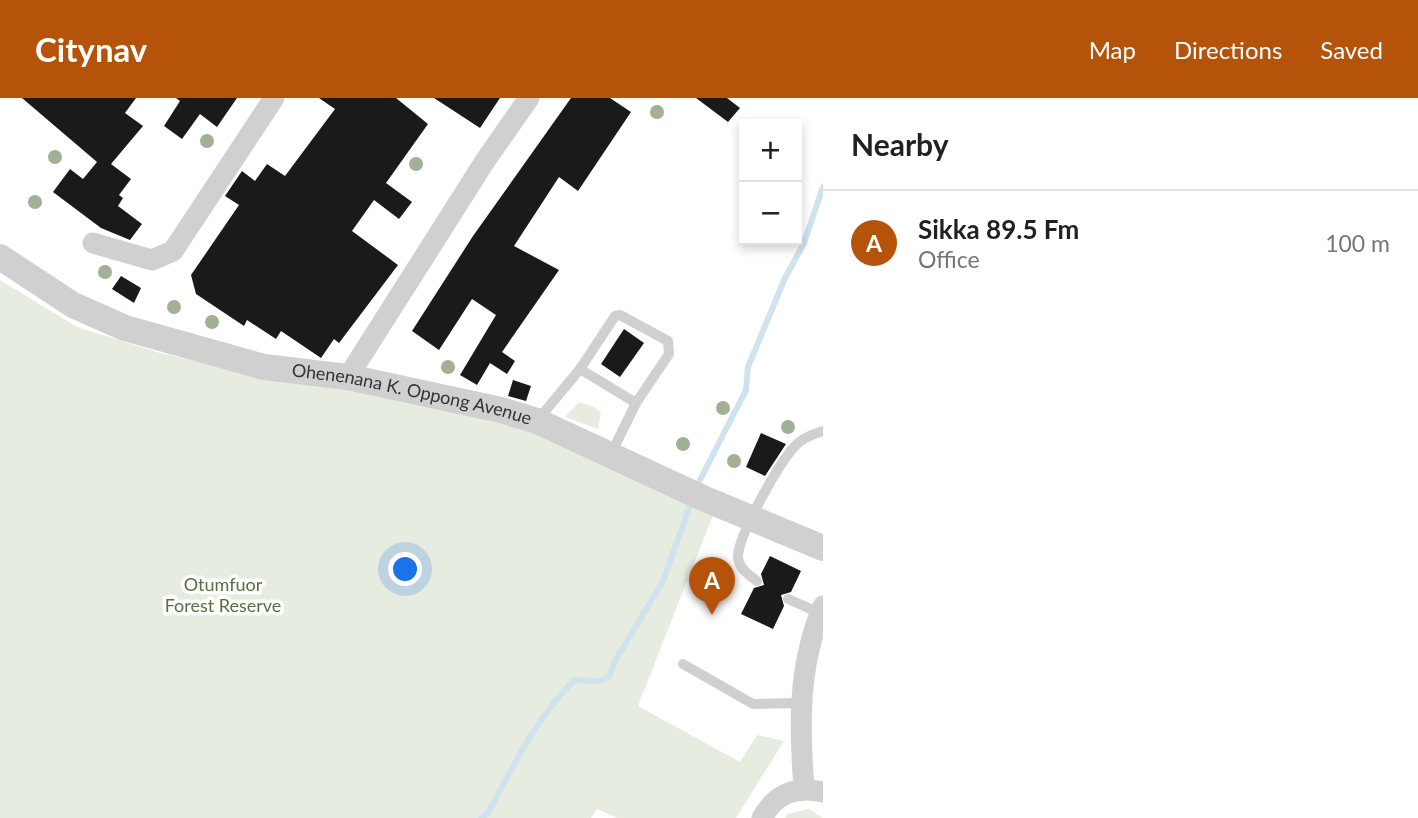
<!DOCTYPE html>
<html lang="en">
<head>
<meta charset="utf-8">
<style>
	:root { --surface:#fff; --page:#f6f6f6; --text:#202124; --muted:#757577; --line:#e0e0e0; --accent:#b45309 }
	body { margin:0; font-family:Lato,sans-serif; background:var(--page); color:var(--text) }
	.controls { position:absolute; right:21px; top:21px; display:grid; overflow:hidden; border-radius:0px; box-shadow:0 4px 10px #0003 }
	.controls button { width:63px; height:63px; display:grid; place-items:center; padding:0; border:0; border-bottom:2px solid var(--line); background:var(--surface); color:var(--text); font:35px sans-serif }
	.you { position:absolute; left:406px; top:472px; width:24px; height:24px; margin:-18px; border:5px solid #fff; border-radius:50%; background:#1a73e8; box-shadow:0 0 0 10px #1a73e833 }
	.badge { display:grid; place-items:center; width:46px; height:46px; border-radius:50%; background:var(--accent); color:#fff; font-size:23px; font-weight:700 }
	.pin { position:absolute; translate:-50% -58px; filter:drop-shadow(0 2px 4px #0008) }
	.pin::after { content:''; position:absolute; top:37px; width:24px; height:21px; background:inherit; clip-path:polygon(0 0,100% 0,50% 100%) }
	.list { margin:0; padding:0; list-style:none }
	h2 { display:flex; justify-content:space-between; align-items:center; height:91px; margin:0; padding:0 28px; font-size:30px }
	h2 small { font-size:23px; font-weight:400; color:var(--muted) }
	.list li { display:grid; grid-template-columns:46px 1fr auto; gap:21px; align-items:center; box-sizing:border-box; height:105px; padding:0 28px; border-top:2px solid var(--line) }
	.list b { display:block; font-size:26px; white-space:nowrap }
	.list p { margin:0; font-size:23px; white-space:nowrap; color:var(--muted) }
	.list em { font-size:23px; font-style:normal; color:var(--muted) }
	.map { position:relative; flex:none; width:823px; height:720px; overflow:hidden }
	header { display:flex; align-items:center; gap:42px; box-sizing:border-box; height:98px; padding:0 35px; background:var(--accent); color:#fff }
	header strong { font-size:33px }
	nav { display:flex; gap:38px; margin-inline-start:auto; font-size:24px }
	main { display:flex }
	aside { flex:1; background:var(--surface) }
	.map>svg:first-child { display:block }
	.green { fill:#e6ecdf }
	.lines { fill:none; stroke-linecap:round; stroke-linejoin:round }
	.stream { stroke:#cfe2ee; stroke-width:6 }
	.building { fill:#1a1a1a }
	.service { stroke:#d0d0d0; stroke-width:10 }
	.minor { stroke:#d0d0d0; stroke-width:21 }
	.tertiary { stroke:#d0d0d0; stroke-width:26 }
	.tree { fill:#a2b095 }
	.labels { text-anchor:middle; stroke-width:7; stroke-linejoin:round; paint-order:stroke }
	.street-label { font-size:18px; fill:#333; stroke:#fff }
	.park-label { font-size:18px; fill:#56703f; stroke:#fff }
</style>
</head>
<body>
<header>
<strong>Citynav</strong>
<nav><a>Map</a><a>Directions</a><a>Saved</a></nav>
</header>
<main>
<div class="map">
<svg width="823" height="720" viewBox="0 0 823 720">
	<rect width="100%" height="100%" fill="#fff"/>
	<g class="green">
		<path d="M0,182L77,229L160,255L298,286L400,296L524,331L713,417L638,608L740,664L757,637L784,643L736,720H617L597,711L591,720H0Z"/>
		<path d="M579,304L594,309L601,315L598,331L565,319Z"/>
		<path d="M809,711L823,720H785L787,716Z"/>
	</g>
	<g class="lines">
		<g class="stream">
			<path d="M697,388L746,292L748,269L785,180L804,145L823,89"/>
			<path d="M481,720L488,715C513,668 536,621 574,582L598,583L609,579L615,563L663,483L692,402"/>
		</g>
	</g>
	<g class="building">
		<path d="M22,0H136L125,15L143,28L111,66L131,81L119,97L123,100L118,108L142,126L130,142L101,130L53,94L70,71L83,81L97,64Z"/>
		<path d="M176,0H237L217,29L200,16L182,41L164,28L180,3Z"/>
		<path d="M319,0H396L428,26L386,85L412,104L399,121L374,102L352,133L398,167L339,245L334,241L321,260L281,233L276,241L247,222L244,228L196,196L191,177L239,107L225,98L242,73L255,83L267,66L285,78L335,11Z"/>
		<path d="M434,0H500L480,30Z"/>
		<path d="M571,0H610L631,14L578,93L559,79L514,148L559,172L502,254L515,263L507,276L490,265L477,287L460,277L496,217L472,201L439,252L412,233L473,138Z"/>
		<path d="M696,0H727L740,10L728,24Z"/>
		<path d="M121,178L141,190L134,205L112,191Z"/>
		<path d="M624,231L644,245L620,279L601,266Z"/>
		<path d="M513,282L531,288L526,303L508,298Z"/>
		<path d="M761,335L786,346L765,378L746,369Z"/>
		<path d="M770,458L801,473L791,494L781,497L784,508L773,531L741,516L754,490L764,487L761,476Z"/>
	</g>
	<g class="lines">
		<g class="service">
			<path d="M580,271L615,218L620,217L668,243L669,256L636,305"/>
			<path d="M537,323L580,271L636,305L611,356"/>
			<path d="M757,483C749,477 738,470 738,458C739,436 779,365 795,348C802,340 813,336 823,333"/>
			<path d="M788,501L820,515"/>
			<path d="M683,566L753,606L800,605"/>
		</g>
		<g class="minor">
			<path d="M93,145L152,162L173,153L274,0"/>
			<path d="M348,279L485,63L529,0"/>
			<path d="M804,690C799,627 798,567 823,508"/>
			<path d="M762,720C776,695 796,688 823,694"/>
		</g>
		<path class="tertiary" id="s1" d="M0,159L73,207L125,230L264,269L348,279L501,312L537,323L705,401L823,450"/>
	</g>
	<g class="tree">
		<circle cx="657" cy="14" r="7"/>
		<circle cx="207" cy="43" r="7"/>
		<circle cx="55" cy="59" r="7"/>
		<circle cx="416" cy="66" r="7"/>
		<circle cx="35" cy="104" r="7"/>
		<circle cx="105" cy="174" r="7"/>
		<circle cx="174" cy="209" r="7"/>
		<circle cx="212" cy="224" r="7"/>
		<circle cx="448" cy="269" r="7"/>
		<circle cx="723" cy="310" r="7"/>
		<circle cx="788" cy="329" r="7"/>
		<circle cx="683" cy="346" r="7"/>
		<circle cx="734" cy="363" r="7"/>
	</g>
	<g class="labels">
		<g class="street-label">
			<text dy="6" stroke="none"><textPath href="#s1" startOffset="439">Ohenenana K. Oppong Avenue</textPath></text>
		</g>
		<g class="park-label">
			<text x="223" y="493">Otumfuor<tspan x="223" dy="21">Forest Reserve</tspan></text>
		</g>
	</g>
</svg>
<div class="controls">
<button>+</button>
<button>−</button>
</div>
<div class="you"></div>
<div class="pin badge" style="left:712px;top:517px">A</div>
</div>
<aside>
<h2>Nearby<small></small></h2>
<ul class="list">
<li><span class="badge">A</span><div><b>Sikka 89.5 Fm</b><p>Office</p></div><em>100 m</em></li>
</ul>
</aside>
</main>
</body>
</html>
